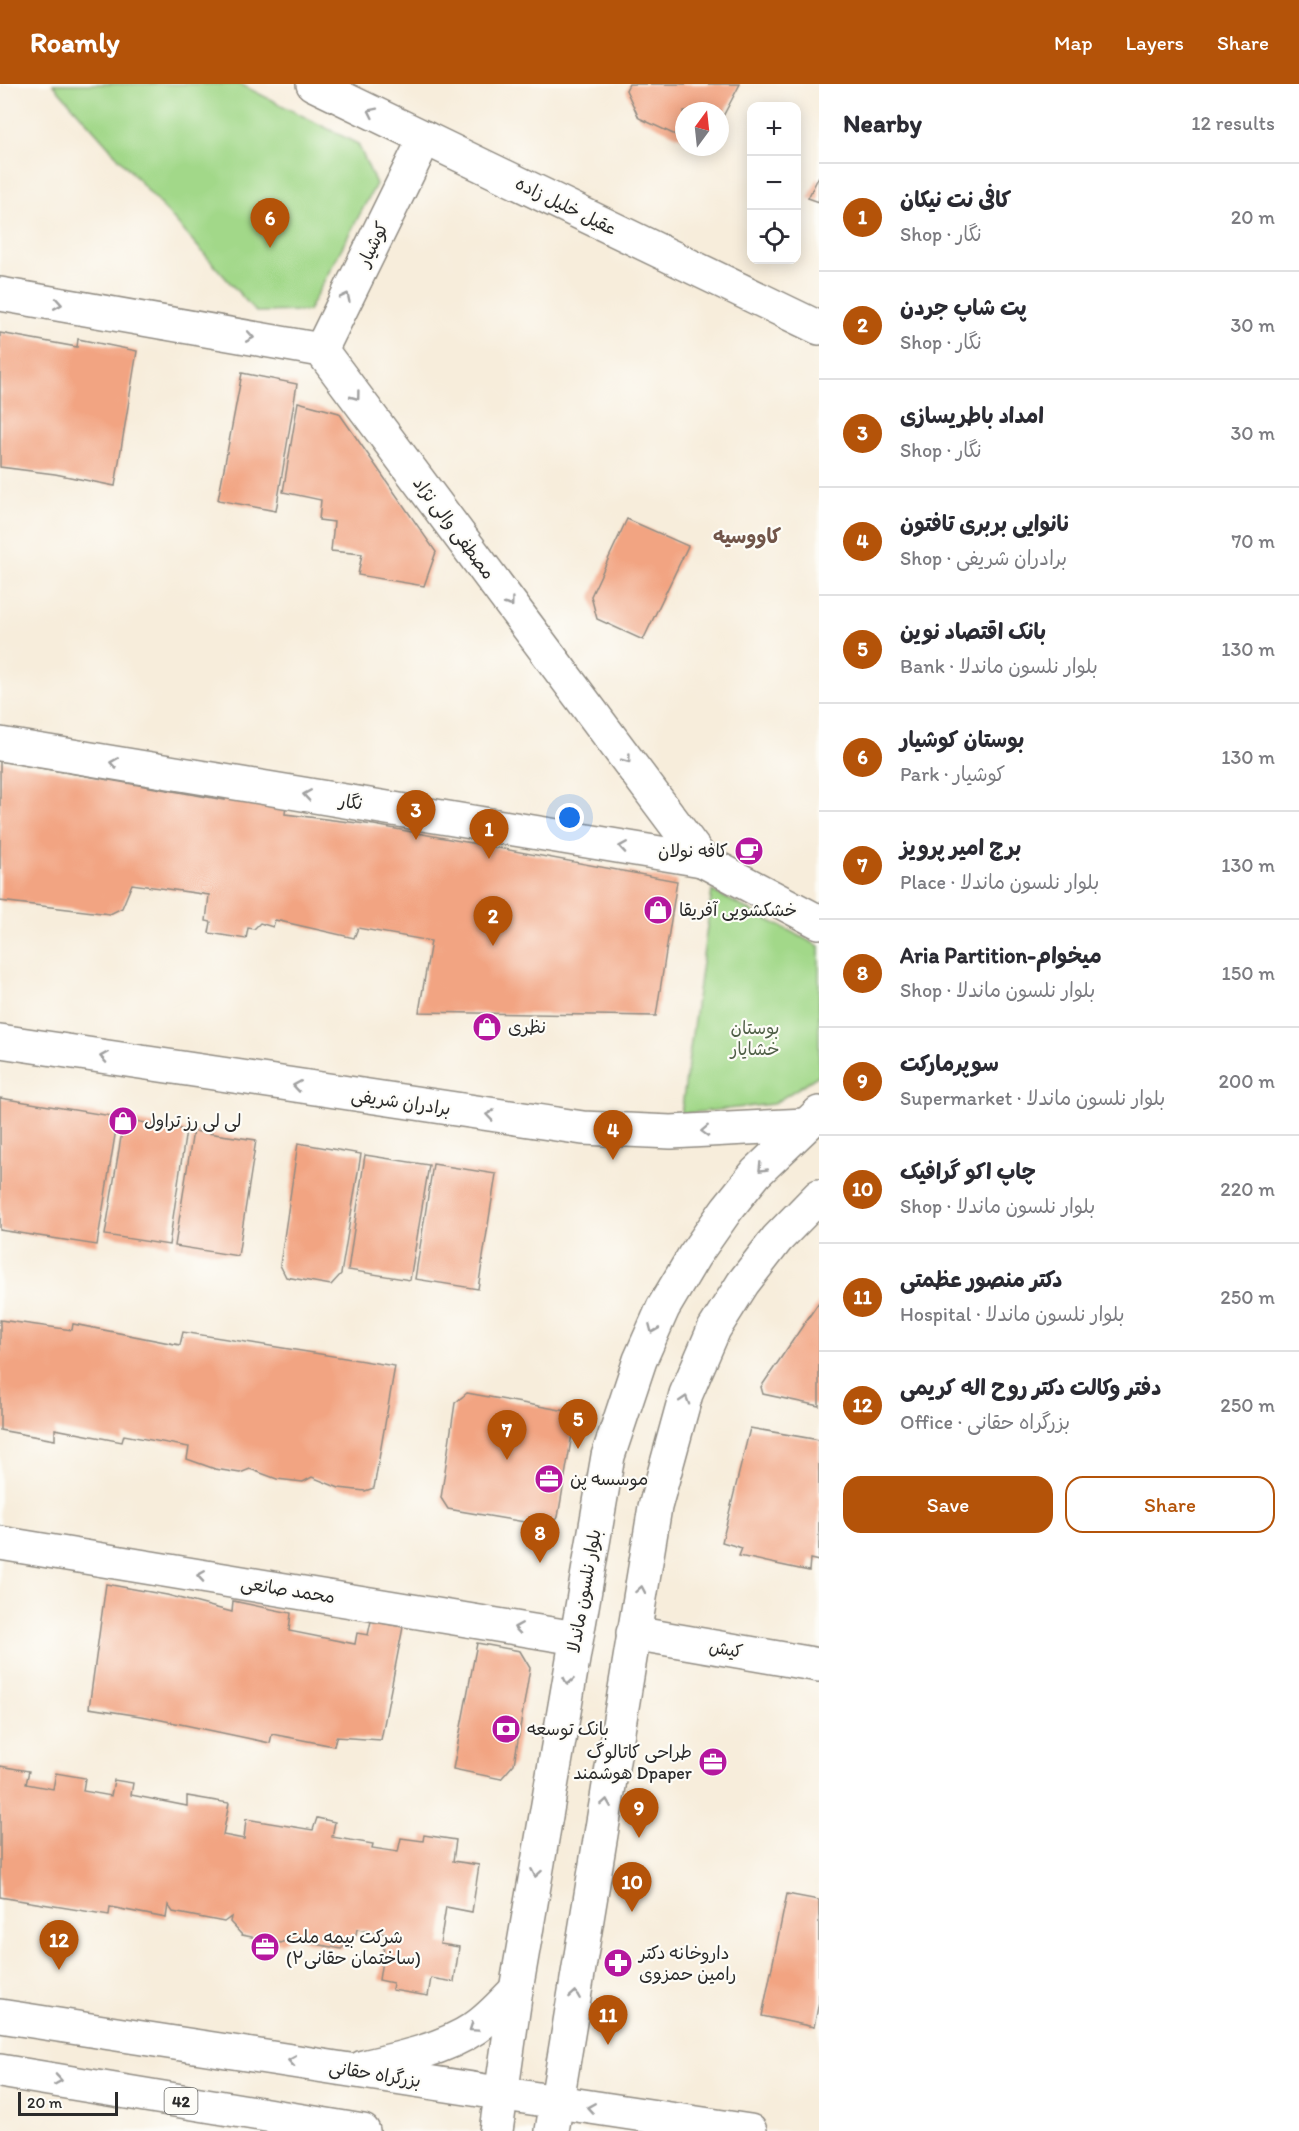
<!DOCTYPE html>
<html lang="en">
<head>
<meta charset="utf-8">
<style>
	:root { --surface:#fff; --page:#f2f2f3; --text:#2b2b33; --muted:#7c7c81; --line:#e1e1e2; --accent:#b45309 }
	body { margin:0; font-family:Itim,"Playpen Sans Arabic",sans-serif; background:var(--page); color:var(--text) }
	.controls { position:absolute; right:18px; top:18px; display:grid; overflow:hidden; border-radius:12px; box-shadow:0 3px 15px #0003 }
	.controls button { width:54px; height:54px; display:grid; place-items:center; padding:0; border:0; border-bottom:2px solid var(--line); background:var(--surface); color:var(--text); font:30px sans-serif }
	.compass { position:absolute; left:675px; top:18px; width:54px; height:54px; border-radius:50%; background:var(--surface); box-shadow:0 3px 15px #0003; rotate:15deg }
	.scale { position:absolute; left:18px; bottom:15px; width:100px; box-sizing:border-box; padding-left:6px; border:3px solid #2b2b2b; border-top:0; font-size:16px; line-height:21px; white-space:nowrap; color:#2b2b2b; -webkit-text-stroke:4px #fdfcf7; paint-order:stroke }
	.you { position:absolute; left:570px; top:734px; width:21px; height:21px; margin:-15px; border:4px solid #fff; border-radius:50%; background:#1a73e8; box-shadow:0 0 0 9px #1a73e833 }
	.badge { display:grid; place-items:center; width:39px; height:39px; border-radius:50%; background:var(--accent); color:#fff; font-size:20px; font-weight:700 }
	.pin { position:absolute; translate:-50% -50px; filter:drop-shadow(0 2px 3px #0008) }
	.pin::after { content:''; position:absolute; top:32px; width:21px; height:18px; background:inherit; clip-path:polygon(0 0,100% 0,50% 100%) }
	.list { margin:0; padding:0; list-style:none }
	h2 { display:flex; justify-content:space-between; align-items:center; height:78px; margin:0; padding:0 24px; font-size:26px }
	h2 small { font-size:20px; font-weight:400; color:var(--muted) }
	.list li { display:grid; grid-template-columns:39px 1fr auto; gap:18px; align-items:center; box-sizing:border-box; height:108px; padding:0 24px; border-top:2px solid var(--line) }
	.list b { display:block; font-size:22px; white-space:nowrap }
	.list p { margin:0; font-size:20px; white-space:nowrap; color:var(--muted) }
	.list em { font-size:20px; font-style:normal; color:var(--muted) }
	.actions { display:flex; gap:12px; padding:18px 24px }
	.actions a { flex:1; padding:14px 0; border:2px solid var(--accent); border-radius:18px; text-align:center; font-size:21px; color:var(--accent) }
	.actions .main { background:var(--accent); color:#fff }
	.icon { flex:none; width:33px; height:33px; fill:none; stroke:currentColor; stroke-width:2; stroke-linecap:round; stroke-linejoin:round }
	.map { position:relative; flex:none; width:819px; height:2047px; overflow:hidden }
	header { display:flex; align-items:center; gap:36px; box-sizing:border-box; height:84px; padding:0 30px; background:var(--accent); color:#fff }
	header strong { font-size:28px }
	nav { display:flex; gap:33px; margin-inline-start:auto; font-size:21px }
	main { display:flex }
	aside { flex:1; background:var(--surface) }
	.map>svg:first-child { display:block }
	.green { fill:#a2d889; stroke:#66825a; stroke-width:1.5 }
	.building { fill:#f2a482 }
	.lines { fill:none; stroke-linecap:round; stroke-linejoin:round }
	.minor-casing { stroke:#918c83; stroke-width:36 }
	.major-casing { stroke:#918c83; stroke-width:36 }
	.highway-casing { stroke:#918c83; stroke-width:36 }
	.minor { stroke:#fff; stroke-width:33 }
	.major { stroke:#fff; stroke-width:33 }
	.highway { stroke:#fff; stroke-width:33 }
	.oneway { stroke:#a0a0a0 }
	.labels { text-anchor:middle; stroke-width:4.5; stroke-linejoin:round; paint-order:stroke }
	.shield { fill:#fdfcf7; stroke:#6a6a68; stroke-width:1.5 }
	.shield-label { font-size:16px; font-weight:bold; fill:#2b2b2b }
	.street-label { font-size:18px; fill:#2b2b2b; stroke:#fdfcf7 }
	.poi-label { font-size:18px; fill:#2b2b2b; stroke:#fdfcf7; text-anchor:start }
	.park-label { font-size:18px; fill:#4f5f47; stroke:#fdfcf7 }
	.neighbourhood-label { font-size:20px; font-weight:bold; fill:#715549; stroke:#fdfcf7 }
</style>
</head>
<body>
<header>
<strong>Roamly</strong>
<nav><a>Map</a><a>Layers</a><a>Share</a></nav>
</header>
<main>
<div class="map">
<svg width="819" height="2047" viewBox="0 0 819 2047">
	<rect width="100%" height="100%" fill="#fdfcf7"/>
	<filter id="ink" filterUnits="userSpaceOnUse"><feTurbulence type="fractalNoise" baseFrequency=".0167" numOctaves="2"/><feDisplacementMap in="SourceGraphic" scale="12" xChannelSelector="R" yChannelSelector="G"/><feConvolveMatrix kernelMatrix="1 2 1 2 8 2 1 2 1" color-interpolation-filters="sRGB"/></filter>
	<filter id="wash" filterUnits="userSpaceOnUse"><feTurbulence type="fractalNoise" baseFrequency=".008" numOctaves="4" result="noise"/><feDisplacementMap in="SourceGraphic" scale="24" xChannelSelector="R" yChannelSelector="G"/><feGaussianBlur stdDeviation="1.35" result="paint"/><feColorMatrix in="noise" values="0 0 0 0 0 0 0 0 0 0 0 0 0 0 0 0 0 1.4 0 .05"/><feComposite in="paint" operator="in"/></filter>
	<g filter="url(#wash)">
		<rect width="100%" height="100%" fill="#f7eddb"/>
		<g class="green">
			<path d="M53,0H240L358,60L376,100L308,227L256,228Z"/>
			<path d="M712,807L819,862V991L773,1020L681,1030Z"/>
		</g>
		<g id="blocks">
			<g class="building">
				<path d="M629,0H740L720,38V27H684V55L639,34L626,6Z"/>
				<path d="M819,92V118L808,114Z"/>
				<path d="M0,249L77,263L78,255L137,267L115,402L55,390L0,383Z"/>
				<path d="M242,289L297,300L276,427L218,416Z"/>
				<path d="M298,318L339,329L436,468L424,502L358,491L362,470L331,467L334,438L319,436L321,416L283,408Z"/>
				<path d="M627,435L688,462L643,556L597,535L591,512Z"/>
				<path d="M0,677L225,716V710L286,720L285,730L374,741L677,797L656,932L419,928L431,857L358,844L354,854L275,836L273,843L260,839L254,845L248,844L246,855L209,849L211,838L206,837L209,811L132,800L122,824L110,830L0,817Z"/>
				<path d="M0,1014L118,1033L97,1161L0,1146Z"/>
				<path d="M124,1035L186,1046L169,1161L105,1151Z"/>
				<path d="M193,1047L256,1056L238,1172L175,1162Z"/>
				<path d="M298,1059L361,1070L341,1190L331,1201L286,1193L280,1181Z"/>
				<path d="M365,1071L429,1081L410,1196L348,1186Z"/>
				<path d="M433,1080L496,1090L478,1205L415,1195Z"/>
				<path d="M819,1218V1322L763,1310L761,1303Z"/>
				<path d="M0,1236L72,1246L73,1240L180,1261L183,1248L395,1282L374,1404L365,1407L339,1404L312,1393L303,1398L277,1395L250,1385L240,1389L215,1385L187,1375L189,1363L124,1351L122,1358L55,1345V1356L0,1346Z"/>
				<path d="M467,1309L566,1327L574,1339L558,1433L548,1442L448,1425L441,1414L455,1319Z"/>
				<path d="M750,1344L819,1356V1477L810,1475L809,1487L739,1472L742,1464L722,1458Z"/>
				<path d="M106,1500L167,1511L232,1528L233,1517L291,1529L289,1547L355,1560L357,1549L368,1551L371,1537L403,1543L381,1656L336,1653L334,1662L272,1650L270,1659L147,1633L89,1624Z"/>
				<path d="M477,1559L520,1567L530,1584L514,1680L501,1695L453,1685Z"/>
				<path d="M0,1682L29,1687L26,1700L53,1705L56,1689L85,1694L83,1707L111,1712L114,1696L133,1699L131,1711L187,1722V1712L229,1719L223,1751L244,1755L246,1735L313,1746L317,1734L335,1738L332,1753L373,1760L372,1764L398,1768L401,1754L423,1757L424,1751L456,1756L453,1777L479,1781L472,1828L446,1823L440,1860L459,1863L454,1898L431,1894L428,1912L392,1906L393,1899L379,1896L386,1850L357,1845L356,1851L341,1865L306,1858L296,1850L281,1859L242,1851L230,1838L231,1833L224,1838L173,1828L168,1821L166,1834L110,1823L109,1831L0,1813Z"/>
				<path d="M787,1810L819,1816V1918L814,1943L762,1932Z"/>
			</g>
		</g>
	</g>
	<g filter="url(#ink)">
		<use href="#blocks" fill-opacity="0" stroke="#918c83" stroke-width="1.5"/>
		<g class="lines">
			<g class="minor-casing">
				<g id="minor">
					<path d="M313,0L819,244"/>
					<path d="M0,210L321,266L702,776L819,838"/>
					<path d="M321,266L425,54"/>
					<path d="M0,660L702,776"/>
					<path d="M0,957L583,1044L671,1048L805,1041"/>
					<path d="M0,1459L576,1554"/>
					<path d="M633,1549L819,1581"/>
				</g>
			</g>
			<g class="major-casing">
				<g id="major">
					<path d="M0,1932L557,2018"/>
					<path d="M363,1983C399,1975 444,1965 475,1944C490,1934 503,1919 516,1906"/>
					<path d="M0,1987L363,2047"/>
					<path d="M496,2047L516,1906L608,1372L640,1276L663,1224L694,1172L727,1125L756,1089L819,1029"/>
					<path d="M552,2047L655,1423L686,1310L714,1245L743,1199L777,1155L819,1112"/>
				</g>
			</g>
			<g class="highway-casing">
				<path id="highway" d="M557,2018L750,2047"/>
			</g>
			<use href="#minor" class="minor"/>
			<use href="#major" class="major"/>
			<use href="#highway" class="highway"/>
		</g>
		<defs><path id="oneway-chevron" d="M-2-3.5L2.5 0L-2 3.5" fill="none" stroke-width="1.6" stroke-linecap="round" stroke-linejoin="round" transform="scale(1.5)"/></defs>
		<g class="oneway">
			<use href="#oneway-chevron" transform="translate(372 28) rotate(-154)"/>
			<use href="#oneway-chevron" transform="translate(346 213) rotate(-64)"/>
			<use href="#oneway-chevron" transform="translate(58 220) rotate(10)"/>
			<use href="#oneway-chevron" transform="translate(250 253) rotate(10)"/>
			<use href="#oneway-chevron" transform="translate(356 312) rotate(53)"/>
			<use href="#oneway-chevron" transform="translate(510 519) rotate(53)"/>
			<use href="#oneway-chevron" transform="translate(627 675) rotate(53)"/>
			<use href="#oneway-chevron" transform="translate(114 679) rotate(-171)"/>
			<use href="#oneway-chevron" transform="translate(307 711) rotate(-171)"/>
			<use href="#oneway-chevron" transform="translate(623 763) rotate(-171)"/>
			<use href="#oneway-chevron" transform="translate(104 973) rotate(-171)"/>
			<use href="#oneway-chevron" transform="translate(297 1002) rotate(-171)"/>
			<use href="#oneway-chevron" transform="translate(490 1031) rotate(-172)"/>
			<use href="#oneway-chevron" transform="translate(705 1047) rotate(178)"/>
			<use href="#oneway-chevron" transform="translate(762 1084) rotate(134)"/>
			<use href="#oneway-chevron" transform="translate(653 1245) rotate(113)"/>
			<use href="#oneway-chevron" transform="translate(685 1316) rotate(-73)"/>
			<use href="#oneway-chevron" transform="translate(201 1492) rotate(-171)"/>
			<use href="#oneway-chevron" transform="translate(641 1506) rotate(-80)"/>
			<use href="#oneway-chevron" transform="translate(518 1544) rotate(-171)"/>
			<use href="#oneway-chevron" transform="translate(568 1597) rotate(100)"/>
			<use href="#oneway-chevron" transform="translate(606 1719) rotate(-81)"/>
			<use href="#oneway-chevron" transform="translate(536 1789) rotate(100)"/>
			<use href="#oneway-chevron" transform="translate(575 1911) rotate(-81)"/>
			<use href="#oneway-chevron" transform="translate(473 1944) rotate(146)"/>
			<use href="#oneway-chevron" transform="translate(292 1977) rotate(-171)"/>
			<use href="#oneway-chevron" transform="translate(58 1996) rotate(9)"/>
			<use href="#oneway-chevron" transform="translate(591 2024) rotate(-171)"/>
		</g>
	</g>
	<defs>
		<g id="cafe-disc" transform="scale(1.5)"><circle r="9.5" fill="#b5179e" stroke="#fdfcf7"/><path d="M-5.5-4.5H6V0H3Q3 3.5 0 3.5H-2.5Q-5.5 3.5-5.5 0ZM3-3.2v2h1.7v-2ZM-6 4.5H4V6H-6Z" fill="#fff"/></g>
		<g id="shop-disc" transform="scale(1.5)"><circle r="9.5" fill="#b5179e" stroke="#fdfcf7"/><path d="M-5-2.5h2.3a2.7 3.5 0 0 1 5.4 0H5L5.5 6h-11ZM-1.5-2.5h3a1.5 2.3 0 0 0-3 0Z" fill="#fff"/></g>
		<g id="office-disc" transform="scale(1.5)"><circle r="9.5" fill="#b5179e" stroke="#fdfcf7"/><path d="M-6-3h4V-5.5h4V-3h4V5H-6ZM-1-4.5V-3h2v-1.5ZM-6 0V1H6V0Z" fill="#fff"/></g>
		<g id="bank-disc" transform="scale(1.5)"><circle r="9.5" fill="#b5179e" stroke="#fdfcf7"/><path d="M-6-4H6V4H-6ZM0-2.3a2.3 2.3 0 1 0 0 4.6a2.3 2.3 0 1 0 0-4.6Z" fill="#fff"/></g>
		<g id="pharmacy-disc" transform="scale(1.5)"><circle r="9.5" fill="#b5179e" stroke="#fdfcf7"/><path d="M-2-6h4v4h4v4h-4v4h-4v-4h-4v-4h4Z" fill="#fff"/></g>
	</defs>
	<g fill-rule="evenodd">
		<use href="#cafe-disc" x="749" y="767"/>
		<use href="#shop-disc" x="658" y="826"/>
		<use href="#shop-disc" x="487" y="943"/>
		<use href="#shop-disc" x="123" y="1037"/>
		<use href="#office-disc" x="549" y="1395"/>
		<use href="#bank-disc" x="506" y="1645"/>
		<use href="#office-disc" x="713" y="1678"/>
		<use href="#office-disc" x="265" y="1863"/>
		<use href="#pharmacy-disc" x="618" y="1879"/>
	</g>
	<g class="labels">
		<rect class="shield" x="164.5" y="2004" width="33" height="26" rx="4.5"/>
		<g class="shield-label">
			<text x="181" y="2023">42</text>
		</g>
		<g class="street-label">
			<text transform="translate(566 122) rotate(26)" y="6">عقیل خلیل زاده</text>
			<text transform="translate(373 160) rotate(-64)" y="6">کوشیار</text>
			<text transform="translate(454 444) rotate(53)" y="6">مصطفی والی نژاد</text>
			<text transform="translate(351 718) rotate(9)" y="6">نگار</text>
			<text transform="translate(401 1018) rotate(8)" y="6">برادران شریفی</text>
			<text transform="translate(288 1506) rotate(9)" y="6">محمد صانعی</text>
			<text transform="translate(584 1507) rotate(-80)" y="6">بلوار نلسون ماندلا</text>
			<text transform="translate(726 1565) rotate(10)" y="6">کیش</text>
			<text transform="translate(375 1990) rotate(9)" y="6">بزرگراه حقانی</text>
		</g>
		<g class="poi-label">
			<text x="728" y="773" text-anchor="end">کافه نولان</text>
			<text x="679" y="832">خشکشویی آفریقا</text>
			<text x="508" y="949">نظری</text>
			<text x="144" y="1043">لی لی رز تراول</text>
			<text x="570" y="1401">موسسه پن</text>
			<text x="527" y="1651">بانک توسعه</text>
			<text x="692" y="1674" text-anchor="end">طراحی کاتالوگ<tspan x="692" dy="21">هوشمند Dpaper</tspan></text>
			<text x="286" y="1859">شرکت بیمه ملت<tspan x="286" dy="21">(ساختمان حقانی۲)</tspan></text>
			<text x="639" y="1875">داروخانه دکتر<tspan x="639" dy="21">رامین حمزوی</tspan></text>
		</g>
		<g class="park-label">
			<text x="755" y="950">بوستان<tspan x="755" dy="21">خشایار</tspan></text>
		</g>
		<g class="neighbourhood-label">
			<text x="747" y="459">کاووسیه</text>
		</g>
	</g>
</svg>
<div class="controls">
<button>+</button>
<button>−</button>
<button><svg class="icon" aria-label="locate" viewBox="0 0 24 24"><circle cx="12" cy="12" r="6"/><path d="M12 2v4M12 18v4M2 12h4M18 12h4"/></svg></button>
</div>
<svg class="compass" viewBox="-18 -18 36 36"><path d="M0-13l5 13h-10z" fill="#e53935"/><path d="M0 13l5-13h-10z" fill="#7c7c81"/></svg>
<div class="scale">20 m</div>
<div class="you"></div>
<div class="pin badge" style="left:489px;top:775px">1</div>
<div class="pin badge" style="left:493px;top:862px">2</div>
<div class="pin badge" style="left:416px;top:756px">3</div>
<div class="pin badge" style="left:613px;top:1076px">4</div>
<div class="pin badge" style="left:578px;top:1365px">5</div>
<div class="pin badge" style="left:270px;top:164px">6</div>
<div class="pin badge" style="left:507px;top:1376px">7</div>
<div class="pin badge" style="left:540px;top:1479px">8</div>
<div class="pin badge" style="left:639px;top:1754px">9</div>
<div class="pin badge" style="left:632px;top:1828px">10</div>
<div class="pin badge" style="left:608px;top:1961px">11</div>
<div class="pin badge" style="left:59px;top:1886px">12</div>
</div>
<aside>
<h2>Nearby<small>12 results</small></h2>
<ul class="list">
<li><span class="badge">1</span><div><b>کافی نت نیکان</b><p>Shop · نگار</p></div><em>20 m</em></li>
<li><span class="badge">2</span><div><b>پت شاپ جردن</b><p>Shop · نگار</p></div><em>30 m</em></li>
<li><span class="badge">3</span><div><b>امداد باطریسازی</b><p>Shop · نگار</p></div><em>30 m</em></li>
<li><span class="badge">4</span><div><b>نانوایی بربری تافتون</b><p>Shop · برادران شریفی</p></div><em>70 m</em></li>
<li><span class="badge">5</span><div><b>بانک اقتصاد نوین</b><p>Bank · بلوار نلسون ماندلا</p></div><em>130 m</em></li>
<li><span class="badge">6</span><div><b>بوستان کوشیار</b><p>Park · کوشیار</p></div><em>130 m</em></li>
<li><span class="badge">7</span><div><b>برج امیر پرویز</b><p>Place · بلوار نلسون ماندلا</p></div><em>130 m</em></li>
<li><span class="badge">8</span><div><b>Aria Partition-میخوام</b><p>Shop · بلوار نلسون ماندلا</p></div><em>150 m</em></li>
<li><span class="badge">9</span><div><b>سوپرمارکت</b><p>Supermarket · بلوار نلسون ماندلا</p></div><em>200 m</em></li>
<li><span class="badge">10</span><div><b>چاپ اکو گرافیک</b><p>Shop · بلوار نلسون ماندلا</p></div><em>220 m</em></li>
<li><span class="badge">11</span><div><b>دکتر منصور عظمتی</b><p>Hospital · بلوار نلسون ماندلا</p></div><em>250 m</em></li>
<li><span class="badge">12</span><div><b>دفتر وکالت دکتر روح اله کریمی</b><p>Office · بزرگراه حقانی</p></div><em>250 m</em></li>
</ul>
<div class="actions"><a class="main">Save</a><a>Share</a></div>
</aside>
</main>
</body>
</html>
